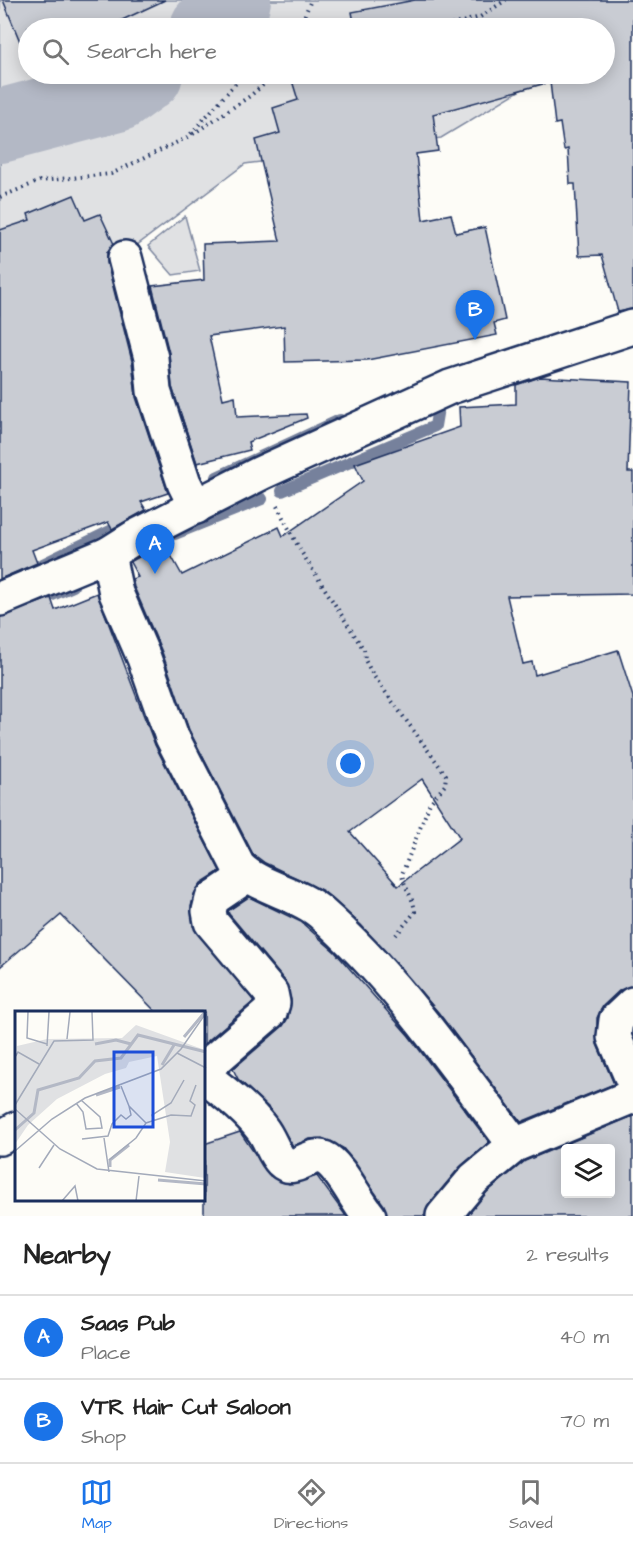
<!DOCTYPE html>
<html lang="en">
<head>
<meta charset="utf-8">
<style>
	:root { --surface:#fff; --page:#f2f2f2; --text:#222; --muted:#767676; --line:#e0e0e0; --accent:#1a73e8 }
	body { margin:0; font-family:"Architects Daughter",sans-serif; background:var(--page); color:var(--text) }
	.controls { position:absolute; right:18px; bottom:18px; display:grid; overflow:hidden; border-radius:6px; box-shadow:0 3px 15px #0003 }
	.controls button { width:54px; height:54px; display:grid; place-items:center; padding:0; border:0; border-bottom:2px solid var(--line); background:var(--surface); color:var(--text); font:30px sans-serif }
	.you { position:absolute; left:351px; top:764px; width:21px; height:21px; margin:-15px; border:4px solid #fff; border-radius:50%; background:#1a73e8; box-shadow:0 0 0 9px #1a73e833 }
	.badge { display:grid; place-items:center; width:39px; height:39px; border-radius:50%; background:var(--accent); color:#fff; font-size:20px; font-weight:700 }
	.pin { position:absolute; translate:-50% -50px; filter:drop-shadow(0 2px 3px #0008) }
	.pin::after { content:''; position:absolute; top:32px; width:21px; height:18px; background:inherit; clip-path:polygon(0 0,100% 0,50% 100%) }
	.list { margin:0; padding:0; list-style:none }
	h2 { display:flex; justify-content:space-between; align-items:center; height:78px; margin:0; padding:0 24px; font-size:26px }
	h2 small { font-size:20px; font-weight:400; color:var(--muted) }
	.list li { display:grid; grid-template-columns:39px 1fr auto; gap:18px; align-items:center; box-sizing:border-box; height:84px; padding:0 24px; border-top:2px solid var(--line) }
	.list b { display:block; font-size:22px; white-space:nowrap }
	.list p { margin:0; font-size:20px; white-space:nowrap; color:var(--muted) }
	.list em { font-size:20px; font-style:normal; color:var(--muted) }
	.icon { flex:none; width:33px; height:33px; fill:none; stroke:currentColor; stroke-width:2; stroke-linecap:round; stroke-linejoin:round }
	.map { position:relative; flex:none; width:633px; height:1216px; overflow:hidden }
	.search { position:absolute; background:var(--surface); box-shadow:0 3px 15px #0003; left:18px; right:18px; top:18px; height:66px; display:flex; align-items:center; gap:15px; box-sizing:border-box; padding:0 21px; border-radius:33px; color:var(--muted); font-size:22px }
	.sheet { height:246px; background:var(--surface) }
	nav { display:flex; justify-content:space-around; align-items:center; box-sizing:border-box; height:84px; border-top:2px solid var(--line); background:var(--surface); font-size:16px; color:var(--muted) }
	nav a { display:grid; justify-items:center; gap:3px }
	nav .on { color:var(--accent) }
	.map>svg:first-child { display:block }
	.green { fill:#e0e1e3; stroke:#7e88a0; stroke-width:1.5 }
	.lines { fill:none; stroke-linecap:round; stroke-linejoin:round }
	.stream { stroke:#76819c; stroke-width:12 }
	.river { stroke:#b3b8c5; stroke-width:74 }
	.building { fill:#c9ccd3; stroke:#1b2f5e; stroke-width:1.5; fill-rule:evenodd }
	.minor-casing { stroke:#1b2f5e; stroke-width:38 }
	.path { stroke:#1b2f5e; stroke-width:4; stroke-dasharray:1.5 4.5; stroke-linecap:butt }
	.minor { stroke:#fdfcf7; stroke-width:33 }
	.inset-river { fill:none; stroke:#b3b8c5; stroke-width:3 }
	.inset-road { fill:none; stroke:#a3aaba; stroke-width:1.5 }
	.view { fill:#1d4ed8; fill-opacity:0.15; stroke:#1d4ed8; stroke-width:3 }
	.inset-edge { fill:none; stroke:#1b2f5e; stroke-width:3 }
</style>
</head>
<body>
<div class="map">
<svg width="633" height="1216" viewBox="0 0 633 1216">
	<rect width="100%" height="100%" fill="#fdfcf7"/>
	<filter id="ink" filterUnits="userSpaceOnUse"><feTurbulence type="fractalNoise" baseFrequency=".0167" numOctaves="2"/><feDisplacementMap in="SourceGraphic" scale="12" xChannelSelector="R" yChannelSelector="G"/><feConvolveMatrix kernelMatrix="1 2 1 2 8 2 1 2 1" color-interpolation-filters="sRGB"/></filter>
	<g filter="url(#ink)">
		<g class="green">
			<path d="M0,0H633L604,28H28V74H547L441,138L245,164L68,297L0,315Z"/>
			<path d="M185,216L200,271L173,275L148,246Z"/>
		</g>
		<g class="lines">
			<g class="stream">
				<path d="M217,477L340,420"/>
				<path d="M282,491L435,426L440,396"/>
				<path d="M175,534L262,499"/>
				<path d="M39,566L139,517"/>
				<path d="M0,618L73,586"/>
			</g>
			<g class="river">
				<path d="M207,28L231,11L234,0"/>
				<path d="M0,126L117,95L146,74"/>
			</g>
		</g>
		<g class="building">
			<path d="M3,0H165L105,28H28V61Z"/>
			<path d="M415,0H633V309L618,312L602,255L579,256L575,184H570L568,149L564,150L560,123L555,124L550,82L433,114L438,151L416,154L423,220L451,214L456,233L485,227L505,320L494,323L497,335L367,360L285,362L284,326L209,336L223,399L235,396L237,417L306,414L307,418L248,442L250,450L197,463L172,387L169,353L152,286L204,280L203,244L280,241L256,140L280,133L273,108L298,100L290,74H604V28H355L352,12Z"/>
			<path d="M74,195L85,220L100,214L114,244L107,252V263L132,361L136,397L168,493L141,502L146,510L112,529L108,522L32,550L37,563L0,579V230L30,220L28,214Z"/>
			<path d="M540,377L631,382L628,472H633V594L507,596L523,664L532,662L535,675L618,650L633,697V986L620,990L603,1006L597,1018V1044L614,1084L521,1122L438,1012L361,925L323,891L265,863L253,854L189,730L162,652L134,587L132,579L138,577L130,562L164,543L182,575L279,527L283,536L363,481L355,464L460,427L459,407L516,404V385ZM422,779L460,838L398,886L350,832Z"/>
			<path d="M97,593L155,745L220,871L201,883L194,894L191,907L193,926L254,1001L204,1044V1012H156L61,915L0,967V617L51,598L55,610Z"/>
			<path d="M249,897L301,922L335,952L409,1036L489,1142L460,1167L429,1204L425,1216H387L384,1205L343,1148L322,1138L310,1139L293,1146L270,1109L238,1079L233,1069L283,1026L288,1018L291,1000L285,981L229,914L228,911Z"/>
			<path d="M633,1116V1216H467L487,1192L525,1161ZM566,1149H610V1194H566Z"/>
			<path d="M240,1132L270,1176L289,1184L317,1176L346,1216H204V1144Z"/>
		</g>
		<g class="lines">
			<g class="minor-casing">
				<g id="minor">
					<path d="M125,258L151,358L154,391L184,483L196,507"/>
					<path d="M108,554L116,593L144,658L172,737L238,866C258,888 297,892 321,913C397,980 454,1065 515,1145"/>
					<path d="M0,599L108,554L135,537L261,473L450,387L633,327"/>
					<path d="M633,1004L616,1020L614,1037L633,1081"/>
					<path d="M204,1069L270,1012L273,1003L271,993L211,922L209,911L212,899L246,876"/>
					<path d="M204,1076C225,1093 246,1108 262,1129C270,1139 273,1153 281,1161C295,1175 309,1151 324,1158C339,1164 357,1202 369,1216"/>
					<path d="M0,1138L16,1129"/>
					<path d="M443,1216L474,1179L515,1145L633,1096"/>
				</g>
			</g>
			<g class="path">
				<path d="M292,28L304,17L311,0"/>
				<path d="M440,28L480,17L506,0"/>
				<path d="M193,134L250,96L276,74"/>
				<path d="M0,197L40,181L111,174L188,137L244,74"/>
				<path d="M277,506L300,550L364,650L365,660L373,675L446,775L445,785L430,803L402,874C404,888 414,898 415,912L396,935"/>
			</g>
			<use href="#minor" class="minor"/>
		</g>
	</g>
	<g transform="translate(15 1011)">
		<rect width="190" height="190" fill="#fdfcf7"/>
		<path d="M121,14L190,39V167L150,161L155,131L142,45L114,51L111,57L90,63L42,88L13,114L0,133L2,35L32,28L107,27Z" fill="#e0e1e3"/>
		<path class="inset-river" d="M169,26L190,1M80,33L101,29L116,33M147,54L159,34M81,84L105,76M0,119L19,102L23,79L64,67L80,50L106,47L123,24L191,41M95,156V149L114,134M143,169L191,173"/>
		<path class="inset-road" d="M13,1L12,27L32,33M52,28L55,1M32,35L34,1M162,42L191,57M0,46L3,41L24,53M106,75L114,95L131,112M61,92L68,101L71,118L87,117L85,106L66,89M0,94L39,30L78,29L77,1M0,98L45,138L82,158L191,170M139,109L137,104L156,92L169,69M89,127L94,161M67,128L93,125L97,113L106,104L111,108L116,104L114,95M0,140L37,108L70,87L146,58L166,38L191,2M94,149L121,127L131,112L156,104L176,105L180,94L175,90L181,74M24,157L39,134M47,190L60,175L63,190M121,190L124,165"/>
		<path class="view" d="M99,41H138V116H99Z"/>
		<rect width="190" height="190" class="inset-edge"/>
	</g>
</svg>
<div class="controls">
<button><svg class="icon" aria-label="layers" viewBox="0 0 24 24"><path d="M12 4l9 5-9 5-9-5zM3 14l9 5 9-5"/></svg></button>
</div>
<div class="you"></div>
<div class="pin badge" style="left:155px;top:574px">A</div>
<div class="pin badge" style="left:475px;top:340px">B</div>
<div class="search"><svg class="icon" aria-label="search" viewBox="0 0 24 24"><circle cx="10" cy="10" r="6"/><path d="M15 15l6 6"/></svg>Search here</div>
</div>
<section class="sheet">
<h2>Nearby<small>2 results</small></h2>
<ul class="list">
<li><span class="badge">A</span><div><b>Saas Pub</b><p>Place</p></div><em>40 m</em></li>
<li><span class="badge">B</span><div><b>VTR Hair Cut Saloon</b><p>Shop</p></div><em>70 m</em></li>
</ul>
</section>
<nav>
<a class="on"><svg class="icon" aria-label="map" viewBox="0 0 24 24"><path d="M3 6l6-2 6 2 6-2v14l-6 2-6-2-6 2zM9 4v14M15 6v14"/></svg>Map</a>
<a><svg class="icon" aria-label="directions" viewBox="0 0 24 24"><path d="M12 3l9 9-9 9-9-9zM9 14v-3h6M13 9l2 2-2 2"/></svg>Directions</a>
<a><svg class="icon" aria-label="saved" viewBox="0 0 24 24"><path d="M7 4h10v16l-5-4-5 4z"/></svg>Saved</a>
</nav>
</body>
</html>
